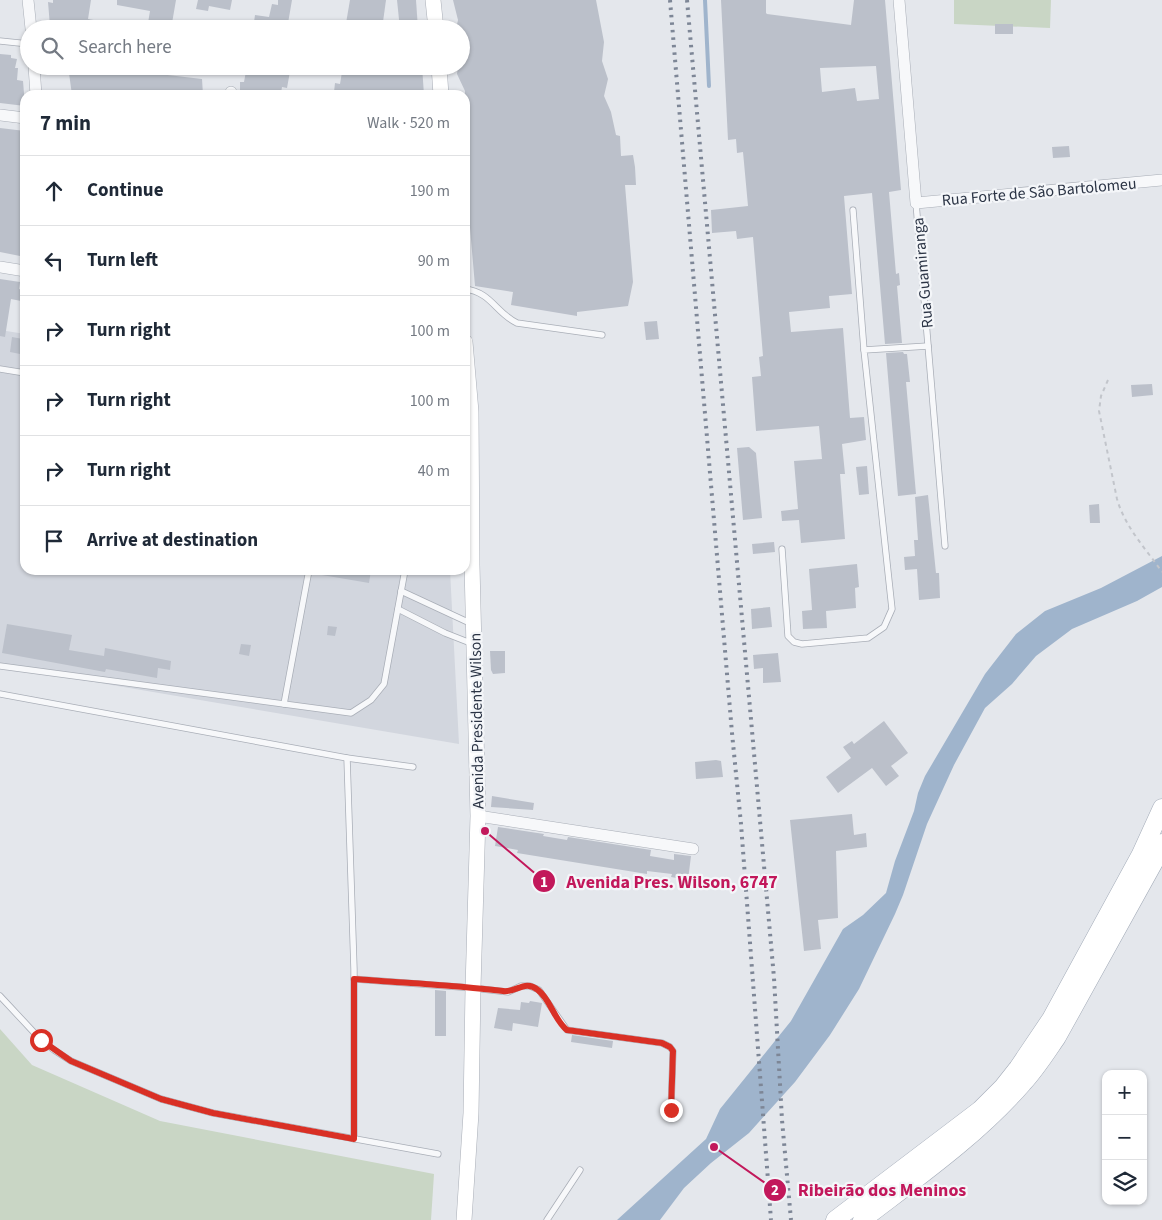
<!DOCTYPE html>
<html lang="en">
<head>
<meta charset="utf-8">
<style>
	:root { --surface:#fff; --page:#f6f6f7; --text:#1f2937; --muted:#747a83; --line:#e0e1e3 }
	body { margin:0; font-family:"Source Sans 3",sans-serif; background:var(--page); color:var(--text) }
	.controls { position:absolute; right:15px; bottom:15px; display:grid; overflow:hidden; border-radius:10px; box-shadow:0 1px 4px #0004 }
	.controls button { width:45px; height:45px; display:grid; place-items:center; padding:0; border:0; border-bottom:1px solid var(--line); background:var(--surface); color:var(--text); font:25px sans-serif }
	.stop { position:absolute; width:15px; height:15px; margin:-11px; border:4px solid #d93025; border-radius:50%; background:#fff }
	.stop.end { background:#d93025; border-color:#fff; box-shadow:0 1px 5px #0008 }
	.list { margin:0; padding:0; list-style:none }
	h2 { display:flex; justify-content:space-between; align-items:center; height:65px; margin:0; padding:0 20px; font-size:21px }
	h2 small { font-size:16px; font-weight:400; color:var(--muted) }
	.list li { display:grid; grid-template-columns:32px 1fr auto; gap:15px; align-items:center; box-sizing:border-box; height:70px; padding:0 20px; border-top:1px solid var(--line) }
	.list b { display:block; font-size:19px; white-space:nowrap }
	.list em { font-size:16px; font-style:normal; color:var(--muted) }
	.icon { flex:none; width:28px; height:28px; fill:none; stroke:currentColor; stroke-width:2; stroke-linecap:round; stroke-linejoin:round }
	.map { position:relative; flex:none; width:1162px; height:1220px; overflow:hidden }
	.search { position:absolute; background:var(--surface); box-shadow:0 1px 4px #0004; left:20px; top:20px; width:450px; height:55px; display:flex; align-items:center; gap:12px; box-sizing:border-box; padding:0 18px; border-radius:28px; color:var(--muted); font-size:19px }
	.panel { position:absolute; background:var(--surface); box-shadow:0 1px 4px #0004; left:20px; top:90px; width:450px; height:485px; border-radius:15px }
	.map>svg:first-child { display:block }
	.built { fill:#d2d6de }
	.green { fill:#c9d6c5 }
	.water { fill:#9fb4cc }
	.lines { fill:none; stroke-linecap:round; stroke-linejoin:round }
	.stream { stroke:#9fb4cc; stroke-width:4 }
	.building { fill:#bbc0ca; fill-rule:evenodd }
	.service-casing { stroke:#a9aeb7; stroke-width:7 }
	.minor-casing { stroke:#a9aeb7; stroke-width:12 }
	.secondary-casing { stroke:#a9aeb7; stroke-width:16 }
	.primary-casing { stroke:#a3abb8; stroke-width:19 }
	.path { stroke:#c2c5cb; stroke-width:2; stroke-dasharray:4 4; stroke-linecap:butt }
	.service { stroke:#f7f8fa; stroke-width:5.5 }
	.minor { stroke:#f7f8fa; stroke-width:11 }
	.secondary { stroke:#fff; stroke-width:15 }
	.primary { stroke:#fff; stroke-width:18 }
	.rail { stroke:#7d8696; stroke-width:4; stroke-dasharray:2.5 5; stroke-linecap:butt }
	.route { stroke:#d93025; stroke-width:6 }
	.labels { text-anchor:middle; stroke-width:4.5; stroke-linejoin:round; paint-order:stroke }
	.street-label { font-size:16px; fill:#2b3445; stroke:#f4f6f9 }
	.leader { fill:none; stroke:#c2185b; stroke-width:2 }
	.callout-dot { fill:#c2185b; stroke:#f4f6f9; stroke-width:2 }
	.mark-label { font-size:15px; text-anchor:middle; font-weight:bold; fill:#fff }
	.callout-label { font-size:18px; text-anchor:middle; font-weight:bold; fill:#c2185b; stroke:#f4f6f9; stroke-width:4.5; stroke-linejoin:round; paint-order:stroke }
</style>
</head>
<body>
<div class="map">
<svg width="1162" height="1220" viewBox="0 0 1162 1220">
	<rect width="100%" height="100%" fill="#e4e7ec"/>
	<path class="built" d="M0,330L25,334V570H450L459,744L0,666Z"/>
	<g class="green">
		<path d="M954,0H1051L1050,28L954,24Z"/>
		<path d="M0,1029L32,1065L160,1121L434,1174L431,1220H0Z"/>
	</g>
	<path class="water" d="M1162,556V587L1137,601L1072,629L1036,656L1012,684L985,708L954,765L927,824L903,895L895,914L859,989L830,1035L795,1082L749,1133L711,1163L684,1188L660,1220H617L706,1139L720,1109L791,1021L843,929L863,915L886,893L895,861L914,811L918,793L925,776L985,674L1016,634L1045,611L1101,588Z"/>
	<g class="lines">
		<path class="stream" d="M705,0L709,86"/>
	</g>
	<g class="building">
		<path d="M53,0H91L88,19L116,24L115,29H60L50,26L48,2L53,3Z"/>
		<path d="M117,0H176L171,29H147L150,11L117,5Z"/>
		<path d="M198,0H232L230,10L209,6L208,11L196,9Z"/>
		<path d="M278,0H292L287,29H253L255,15L269,17L272,4L278,5Z"/>
		<path d="M350,0H386L382,29H345Z"/>
		<path d="M397,0H416L418,29H400Z"/>
		<path d="M453,0H596L604,42L602,61L608,79L604,96L611,112L616,135L620,136L621,156L633,155L635,167L636,185H625L633,282L628,306L577,312V316L511,305L513,292L475,286L465,169V91L457,74L458,66H461V29H456L458,20Z"/>
		<path d="M721,0H766V13L767,14L851,25L854,0H885L901,190L889,192L896,274L899,273L900,285L897,286L902,343L885,344L872,193L844,196L852,294L829,296L830,308L789,312L791,332L843,328L850,418L864,417L866,440L842,444L845,474H840L845,539L801,543L799,520L782,521L781,511L798,509L794,461L822,459L819,426L756,431L752,377L761,376L759,357L763,356L753,237L737,239L736,231L712,233L711,210L748,206L743,152L737,153L736,139L728,140ZM876,66L879,99L857,101L855,88L822,92L820,68Z"/>
		<rect x="995" y="24" width="18" height="10"/>
		<path d="M0,54L11,55V58L17,59L15,68H18L17,80L23,81L25,106L0,103Z"/>
		<path d="M68,66H160L159,74L202,79L203,95H72Z"/>
		<path d="M247,66H291L287,88L282,87L281,93L271,91L270,95H240V82H244Z"/>
		<path d="M343,66H422L424,95H348L334,92L335,83L340,84Z"/>
		<path d="M0,128L25,131V257L0,252Z"/>
		<path d="M1069,146L1070,157L1053,158L1052,147Z"/>
		<path d="M0,279L20,282L19,289L23,290L21,301L11,299L5,337L0,336Z"/>
		<path d="M657,321L659,339L646,340L644,322Z"/>
		<path d="M12,337L23,339L20,354L10,352Z"/>
		<path d="M903,352L904,354H907L910,382H906L916,494L898,496L886,353Z"/>
		<path d="M1152,384L1153,395L1132,397L1131,385Z"/>
		<path d="M749,447L756,453L762,518L743,520L737,448Z"/>
		<path d="M867,466L869,494L859,495L856,467Z"/>
		<path d="M928,495L936,573H939L940,598L919,600L917,569L905,570L904,557L915,556L914,540H918L915,497Z"/>
		<path d="M1099,504L1100,523H1090L1089,505Z"/>
		<path d="M774,542L775,552L753,554L752,544Z"/>
		<path d="M857,564L859,587L855,588L856,608L826,611L827,628L803,629L802,611L812,610L809,569Z"/>
		<path d="M322,570H371L369,583L322,575Z"/>
		<path d="M770,607L772,627L752,629L751,609Z"/>
		<path d="M7,624L72,635L69,650L104,656L105,648L171,661L170,670L158,668L157,678L106,669L105,672L2,653Z"/>
		<path d="M328,626L337,627L335,636L327,635Z"/>
		<path d="M241,644L251,645L249,656L239,654Z"/>
		<path d="M490,651H505V673L493,674L491,670Z"/>
		<path d="M778,653L781,682L763,683V668L754,669L753,655Z"/>
		<path d="M884,721L908,753L891,766L899,776L886,786L872,768L838,793L826,777L851,758L843,747L852,741L854,744Z"/>
		<path d="M716,760L721,761L723,777L696,779L695,762Z"/>
		<path d="M492,796L534,803L533,810L491,807Z"/>
		<path d="M852,814L854,835L866,833L867,847L836,851L838,918L818,920L821,949L804,951L790,820Z"/>
		<path d="M498,827L544,834L543,836L567,840L568,837L651,850L650,856L674,860V854L691,856L688,880L671,877L672,874L647,871V874L517,853L518,850L495,846Z"/>
		<path d="M435,990L446,991V1036H435Z"/>
		<path d="M530,1001L542,1003L538,1027L513,1023L512,1031L494,1028L498,1008L520,1010L521,1002L529,1003Z"/>
		<path d="M572,1035L613,1041L612,1048L571,1042Z"/>
	</g>
	<g class="lines">
		<g class="service-casing">
			<g id="service">
				<path d="M0,41L29,44"/>
				<path d="M916,203L945,546"/>
				<path d="M853,210L864,350"/>
				<path d="M465,289C491,292 496,313 517,323L602,335"/>
				<path d="M0,369L25,373"/>
				<path d="M782,549L788,636L794,642L802,644L868,638L884,627L892,609L864,350L928,346"/>
				<path d="M401,591L472,624"/>
				<path d="M398,609L445,633L473,644"/>
				<path d="M0,666L351,713L371,700L384,684L405,570"/>
				<path d="M0,694L347,758L413,767"/>
				<path d="M284,704L309,570"/>
				<path d="M347,758L354,969V1139"/>
				<path d="M354,979L473,988L508,992L521,986H530L539,990L567,1030L662,1043L670,1047L673,1051L671,1110"/>
				<path d="M0,996L41,1040L54,1050L71,1061L161,1099L213,1113L438,1154"/>
				<path d="M547,1220L580,1170"/>
			</g>
		</g>
		<g class="minor-casing">
			<g id="minor">
				<path d="M28,0L31,29"/>
				<path d="M899,0L916,203L1162,180"/>
				<path d="M34,66L36,95"/>
				<path d="M231,92V95"/>
				<path d="M0,115L25,118"/>
				<path d="M0,267L25,271"/>
				<path d="M478,816L693,849"/>
			</g>
		</g>
		<g class="secondary-casing">
			<g id="secondary">
				<path d="M433,0L436,29"/>
				<path d="M439,66L441,95"/>
				<path d="M464,1220L471,1113L473,988L478,816L472,565L471,412L465,342"/>
			</g>
		</g>
		<g class="primary-casing">
			<g id="primary">
				<path d="M835,1220L980,1110L1003,1087L1018,1068L1051,1019L1141,854L1162,808"/>
				<path d="M862,1220C918,1177 977,1136 1023,1083C1036,1069 1046,1053 1057,1037L1154,862L1162,843"/>
			</g>
		</g>
		<path class="path" d="M1108,380L1101,396L1099,411L1117,499C1125,527 1146,549 1162,572"/>
		<use href="#service" class="service"/>
		<use href="#minor" class="minor"/>
		<use href="#secondary" class="secondary"/>
		<use href="#primary" class="primary"/>
		<g class="rail">
			<path d="M670,0L732,733L741,824L771,1220"/>
			<path d="M687,0L774,978L782,1120L791,1220"/>
		</g>
	</g>
	<g class="lines">
		<path class="route" d="M41,1040L71,1061L161,1099L213,1113L354,1139V979C404,983 453,985 503,991C516,993 525,979 538,990C551,1000 554,1020 567,1030L662,1043L670,1047L673,1051L671,1110"/>
	</g>
	<g class="labels">
		<g class="street-label">
			<text transform="translate(1039 191) rotate(-5)" y="6">Rua Forte de São Bartolomeu</text>
			<text transform="translate(922 273) rotate(-95)" y="6">Rua Guamiranga</text>
			<text transform="translate(476 721) rotate(-91)" y="6">Avenida Presidente Wilson</text>
		</g>
	</g>
	<path class="leader" d="M485 831L544 881M714 1147L775 1190"/>
	<g class="callout-dot">
		<circle cx="485" cy="831" r="5"/>
		<circle cx="714" cy="1147" r="5"/>
		<circle cx="544" cy="881" r="12"/>
		<circle cx="775" cy="1190" r="12"/>
	</g>
	<g class="mark-label">
		<text x="544" y="887">1</text>
		<text x="775" y="1195">2</text>
	</g>
	<g class="callout-label">
		<text x="672" y="888">Avenida Pres. Wilson, 6747</text>
		<text x="882" y="1196">Ribeirão dos Meninos</text>
	</g>
</svg>
<div class="controls">
<button>+</button>
<button>−</button>
<button><svg class="icon" aria-label="layers" viewBox="0 0 24 24"><path d="M12 4l9 5-9 5-9-5zM3 14l9 5 9-5"/></svg></button>
</div>
<div class="stop" style="left:41px;top:1040px"></div>
<div class="stop end" style="left:671px;top:1110px"></div>
<div class="search"><svg class="icon" aria-label="search" viewBox="0 0 24 24"><circle cx="10" cy="10" r="6"/><path d="M15 15l6 6"/></svg>Search here</div>
<section class="panel">
<h2>7 min<small>Walk · 520 m</small></h2>
<ul class="list">
<li><svg class="icon" aria-label="ahead" viewBox="0 0 24 24"><path d="M12 20V5M6 11l6-6 6 6"/></svg><div><b>Continue</b></div><em>190 m</em></li>
<li><svg class="icon" aria-label="left" viewBox="0 0 24 24"><path d="M17 20v-9H6M10 6l-5 5 5 5"/></svg><div><b>Turn left</b></div><em>90 m</em></li>
<li><svg class="icon" aria-label="right" viewBox="0 0 24 24"><path d="M7 20v-9h11M14 6l5 5-5 5"/></svg><div><b>Turn right</b></div><em>100 m</em></li>
<li><svg class="icon" aria-label="right" viewBox="0 0 24 24"><path d="M7 20v-9h11M14 6l5 5-5 5"/></svg><div><b>Turn right</b></div><em>100 m</em></li>
<li><svg class="icon" aria-label="right" viewBox="0 0 24 24"><path d="M7 20v-9h11M14 6l5 5-5 5"/></svg><div><b>Turn right</b></div><em>40 m</em></li>
<li><svg class="icon" aria-label="arrive" viewBox="0 0 24 24"><path d="M6 21V4h12l-3 4 3 4H6"/></svg><div><b>Arrive at destination</b></div></li>
</ul>
</section>
</div>
</body>
</html>
